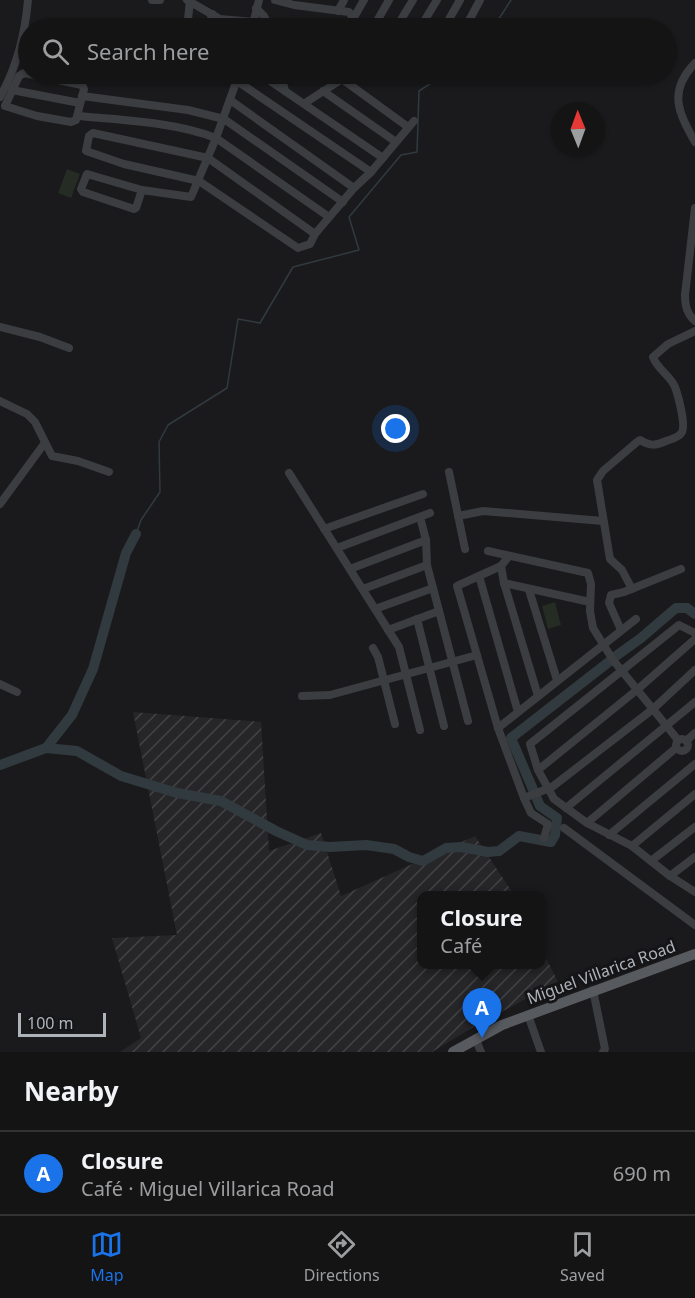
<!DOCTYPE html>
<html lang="en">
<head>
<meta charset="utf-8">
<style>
	:root { --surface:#141415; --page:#212122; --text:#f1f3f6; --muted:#9d9ea0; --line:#333334; --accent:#1a73e8 }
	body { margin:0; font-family:"Noto Sans",sans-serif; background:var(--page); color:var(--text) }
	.compass { position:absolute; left:551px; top:102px; width:54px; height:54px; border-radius:50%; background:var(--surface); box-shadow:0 2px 4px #0004; rotate:359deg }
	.scale { position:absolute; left:18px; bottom:15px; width:88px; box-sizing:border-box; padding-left:6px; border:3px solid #aeb3ba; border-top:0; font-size:16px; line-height:21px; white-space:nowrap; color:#aeb3ba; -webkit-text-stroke:4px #151517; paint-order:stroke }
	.you { position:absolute; left:396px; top:429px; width:21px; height:21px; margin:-15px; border:4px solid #fff; border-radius:50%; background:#1a73e8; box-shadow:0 0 0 9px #1a73e833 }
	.badge { display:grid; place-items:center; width:39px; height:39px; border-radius:50%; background:var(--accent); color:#fff; font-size:20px; font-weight:700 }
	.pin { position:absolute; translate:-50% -50px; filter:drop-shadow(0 2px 3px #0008) }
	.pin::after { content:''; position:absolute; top:32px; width:21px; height:18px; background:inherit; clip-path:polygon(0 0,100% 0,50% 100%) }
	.popup { position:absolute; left:417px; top:891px; width:129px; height:78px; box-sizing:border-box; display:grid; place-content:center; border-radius:12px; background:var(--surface); filter:drop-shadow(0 2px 4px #0005); font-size:20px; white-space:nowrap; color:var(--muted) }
	.popup b { font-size:22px; color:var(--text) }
	.popup::after { content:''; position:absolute; left:50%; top:100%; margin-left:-12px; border:12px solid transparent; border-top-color:var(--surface) }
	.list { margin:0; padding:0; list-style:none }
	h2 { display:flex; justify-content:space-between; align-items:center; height:78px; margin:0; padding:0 24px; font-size:26px }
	h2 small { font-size:20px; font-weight:400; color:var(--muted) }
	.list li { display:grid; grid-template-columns:39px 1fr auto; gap:18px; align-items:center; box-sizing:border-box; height:84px; padding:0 24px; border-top:2px solid var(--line) }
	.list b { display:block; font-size:22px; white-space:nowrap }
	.list p { margin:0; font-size:20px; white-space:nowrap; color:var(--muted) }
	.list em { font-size:20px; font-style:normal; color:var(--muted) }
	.icon { flex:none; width:33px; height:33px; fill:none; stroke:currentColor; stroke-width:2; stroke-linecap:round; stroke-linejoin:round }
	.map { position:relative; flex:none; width:695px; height:1052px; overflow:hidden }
	.search { position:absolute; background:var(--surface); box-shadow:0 2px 4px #0004; left:18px; right:18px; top:18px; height:66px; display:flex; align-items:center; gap:15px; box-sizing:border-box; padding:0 21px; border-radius:33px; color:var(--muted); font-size:22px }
	.sheet { height:162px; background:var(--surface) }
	nav { display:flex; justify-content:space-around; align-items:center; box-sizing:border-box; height:84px; border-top:2px solid var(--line); background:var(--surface); font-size:16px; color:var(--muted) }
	nav a { display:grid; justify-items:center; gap:3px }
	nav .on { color:var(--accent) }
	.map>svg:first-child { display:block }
	.industrial { fill:url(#industrial-furrows) }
	.pitch { fill:#242c24 }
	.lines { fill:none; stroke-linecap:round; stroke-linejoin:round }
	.stream { stroke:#313a3f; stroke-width:1.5 }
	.river { stroke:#313a3f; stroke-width:10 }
	.minor { stroke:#3b3d40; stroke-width:8 }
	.major { stroke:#575a5f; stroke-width:10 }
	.labels { text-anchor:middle; stroke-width:6; stroke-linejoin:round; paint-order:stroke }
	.street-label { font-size:16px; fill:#aeb3ba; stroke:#151517 }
</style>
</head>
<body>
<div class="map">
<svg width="695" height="1052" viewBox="0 0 695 1052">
	<defs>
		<pattern id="industrial-furrows" width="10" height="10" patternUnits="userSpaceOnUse" patternTransform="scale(1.5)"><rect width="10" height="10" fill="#262629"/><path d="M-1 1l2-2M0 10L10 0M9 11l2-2" fill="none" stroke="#434346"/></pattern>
	</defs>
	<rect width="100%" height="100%" fill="#1a1a1c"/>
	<path class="industrial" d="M133,712L261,722L269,851L321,833L341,896L475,836L514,895L422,896V964H542V950L558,982L475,1026L432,1052H120L141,1038L112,938L177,935Z"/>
	<g class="pitch">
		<path d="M67,169L80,174L71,198L58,193Z"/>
		<path d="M555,602L561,625L548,629L542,606Z"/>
	</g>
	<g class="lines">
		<g class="stream">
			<path d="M493,28L511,0"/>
			<path d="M136,534L141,520L160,492L159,442L168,425L227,388L238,319L260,323L293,267L359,250L349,217L401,155L417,152L419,91L445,74"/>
		</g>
		<g class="river">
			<path d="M616,656L641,638L676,608H687L695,614"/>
			<path d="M46,748L77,751L121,776L177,793L221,801L276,831L307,845L330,847L366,845L394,849L409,857L423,861L446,848L461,847L488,852L499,851L519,836L551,842L555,835L557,818L540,806L511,738L610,661"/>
			<path d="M0,765L46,748L72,715L93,669L126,553L136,534"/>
		</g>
		<g class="minor">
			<path d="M152,0H160"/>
			<path d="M187,0L220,19L254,22"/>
			<path d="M275,0L294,5L349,12L359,28"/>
			<path d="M256,8L264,16L270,28"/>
			<path d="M338,11L344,0"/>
			<path d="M353,19L364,0"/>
			<path d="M187,28L190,1"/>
			<path d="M209,28L212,14"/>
			<path d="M252,28L259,0"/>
			<path d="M373,28L389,0"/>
			<path d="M396,28L413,0"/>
			<path d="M420,28L437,0"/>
			<path d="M444,28L460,0"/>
			<path d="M465,28L480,0"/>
			<path d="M695,63C668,91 678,112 695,142"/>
			<path d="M24,73L82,85L84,89L76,120L71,122L37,116L5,106L19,76Z"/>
			<path d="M260,74L383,158"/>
			<path d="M281,74L285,91"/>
			<path d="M407,74L416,78L420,74"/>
			<path d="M342,79L408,127"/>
			<path d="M237,81L371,172"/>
			<path d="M12,90L80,103"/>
			<path d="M323,91L396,142"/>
			<path d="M82,96L188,110L224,119L343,202"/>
			<path d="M0,97C17,67 25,34 28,0"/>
			<path d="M230,100L354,188"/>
			<path d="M305,103L347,76"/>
			<path d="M78,116C123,120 175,122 216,138L329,217"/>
			<path d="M142,190L136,208L134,209L83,192L81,189L87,174L142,190L191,197L216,138L239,74"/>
			<path d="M695,208L685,295C685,306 687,314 695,321"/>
			<path d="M315,234L310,244L298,248L199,181L124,164L86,151L89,136L93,133L208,158L315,234L354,188L371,172L414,121"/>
			<path d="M0,327L40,337L69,348"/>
			<path d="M0,401L27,414L35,422L52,456L78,461L109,472"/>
			<path d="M449,472L465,549"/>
			<path d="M289,473L399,647L420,730"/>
			<path d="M0,504L44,444"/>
			<path d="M458,516L483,511L603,521"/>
			<path d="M420,517L426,540L427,565L433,588L468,721"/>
			<path d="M324,529L423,494"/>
			<path d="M337,548L430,513"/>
			<path d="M488,551L588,573L591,584L590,611L593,628L613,660L678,740"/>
			<path d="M509,556L501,566L457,586L498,728L524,798L531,813L548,824L544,838"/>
			<path d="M501,566L504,583L538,696"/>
			<path d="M350,569L426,540"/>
			<path d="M479,576L518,712"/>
			<path d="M504,583L590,602"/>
			<path d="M363,589L427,565"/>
			<path d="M632,589L622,570L610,559L597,480L603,471L637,442L640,440C650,446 655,446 666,441C671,439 679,438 682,432C686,425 678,395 675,387C670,375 657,369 653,357L668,344L695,331"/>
			<path d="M529,590L557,680"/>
			<path d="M375,609L433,588"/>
			<path d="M417,619L444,726"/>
			<path d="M388,630L439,611"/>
			<path d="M621,630L609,603L611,595L624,592L681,569"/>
			<path d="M695,633L679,625L530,744L538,770L554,799L587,823L632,846L670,876L695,892"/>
			<path d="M373,648L378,657L395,724"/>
			<path d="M0,684L17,692"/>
			<path d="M302,696L330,695L477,655"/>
			<path d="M498,728L636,619"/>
			<circle cx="682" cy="745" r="6"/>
			<path d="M686,741L695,733"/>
			<path d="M538,770L638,689L695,639"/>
			<path d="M524,798L552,787L653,709L695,670"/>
			<path d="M566,808L695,702"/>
			<path d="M587,823L676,748"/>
			<path d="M564,828L695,925"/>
			<path d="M609,835L695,764"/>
			<path d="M632,846L695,794"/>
			<path d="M651,861L695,827"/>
			<path d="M670,876L695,857"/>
			<path d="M593,990L605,1049L603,1052"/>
			<path d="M528,1015L541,1052"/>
			<path d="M476,1040L481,1052"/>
		</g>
		<path class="major" d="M453,1052L502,1025L695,954"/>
	</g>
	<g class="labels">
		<g class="street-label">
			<text transform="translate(601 972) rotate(-20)" y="6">Miguel Villarica Road</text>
		</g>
	</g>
</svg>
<svg class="compass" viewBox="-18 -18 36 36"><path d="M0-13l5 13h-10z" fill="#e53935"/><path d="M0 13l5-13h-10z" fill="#9d9ea0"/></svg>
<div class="scale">100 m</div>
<div class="you"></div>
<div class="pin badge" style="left:482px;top:1038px">A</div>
<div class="popup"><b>Closure</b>Café</div>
<div class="search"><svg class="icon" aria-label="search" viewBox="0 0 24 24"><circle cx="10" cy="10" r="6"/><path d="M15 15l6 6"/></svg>Search here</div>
</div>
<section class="sheet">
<h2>Nearby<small></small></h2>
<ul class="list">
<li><span class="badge">A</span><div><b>Closure</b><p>Café · Miguel Villarica Road</p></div><em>690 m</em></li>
</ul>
</section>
<nav>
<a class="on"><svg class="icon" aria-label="map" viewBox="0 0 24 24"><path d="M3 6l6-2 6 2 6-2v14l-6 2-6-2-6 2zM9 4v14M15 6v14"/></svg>Map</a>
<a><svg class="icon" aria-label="directions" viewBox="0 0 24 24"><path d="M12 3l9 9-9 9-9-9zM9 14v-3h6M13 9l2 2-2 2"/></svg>Directions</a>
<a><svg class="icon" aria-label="saved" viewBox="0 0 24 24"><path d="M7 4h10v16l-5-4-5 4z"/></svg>Saved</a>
</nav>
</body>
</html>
